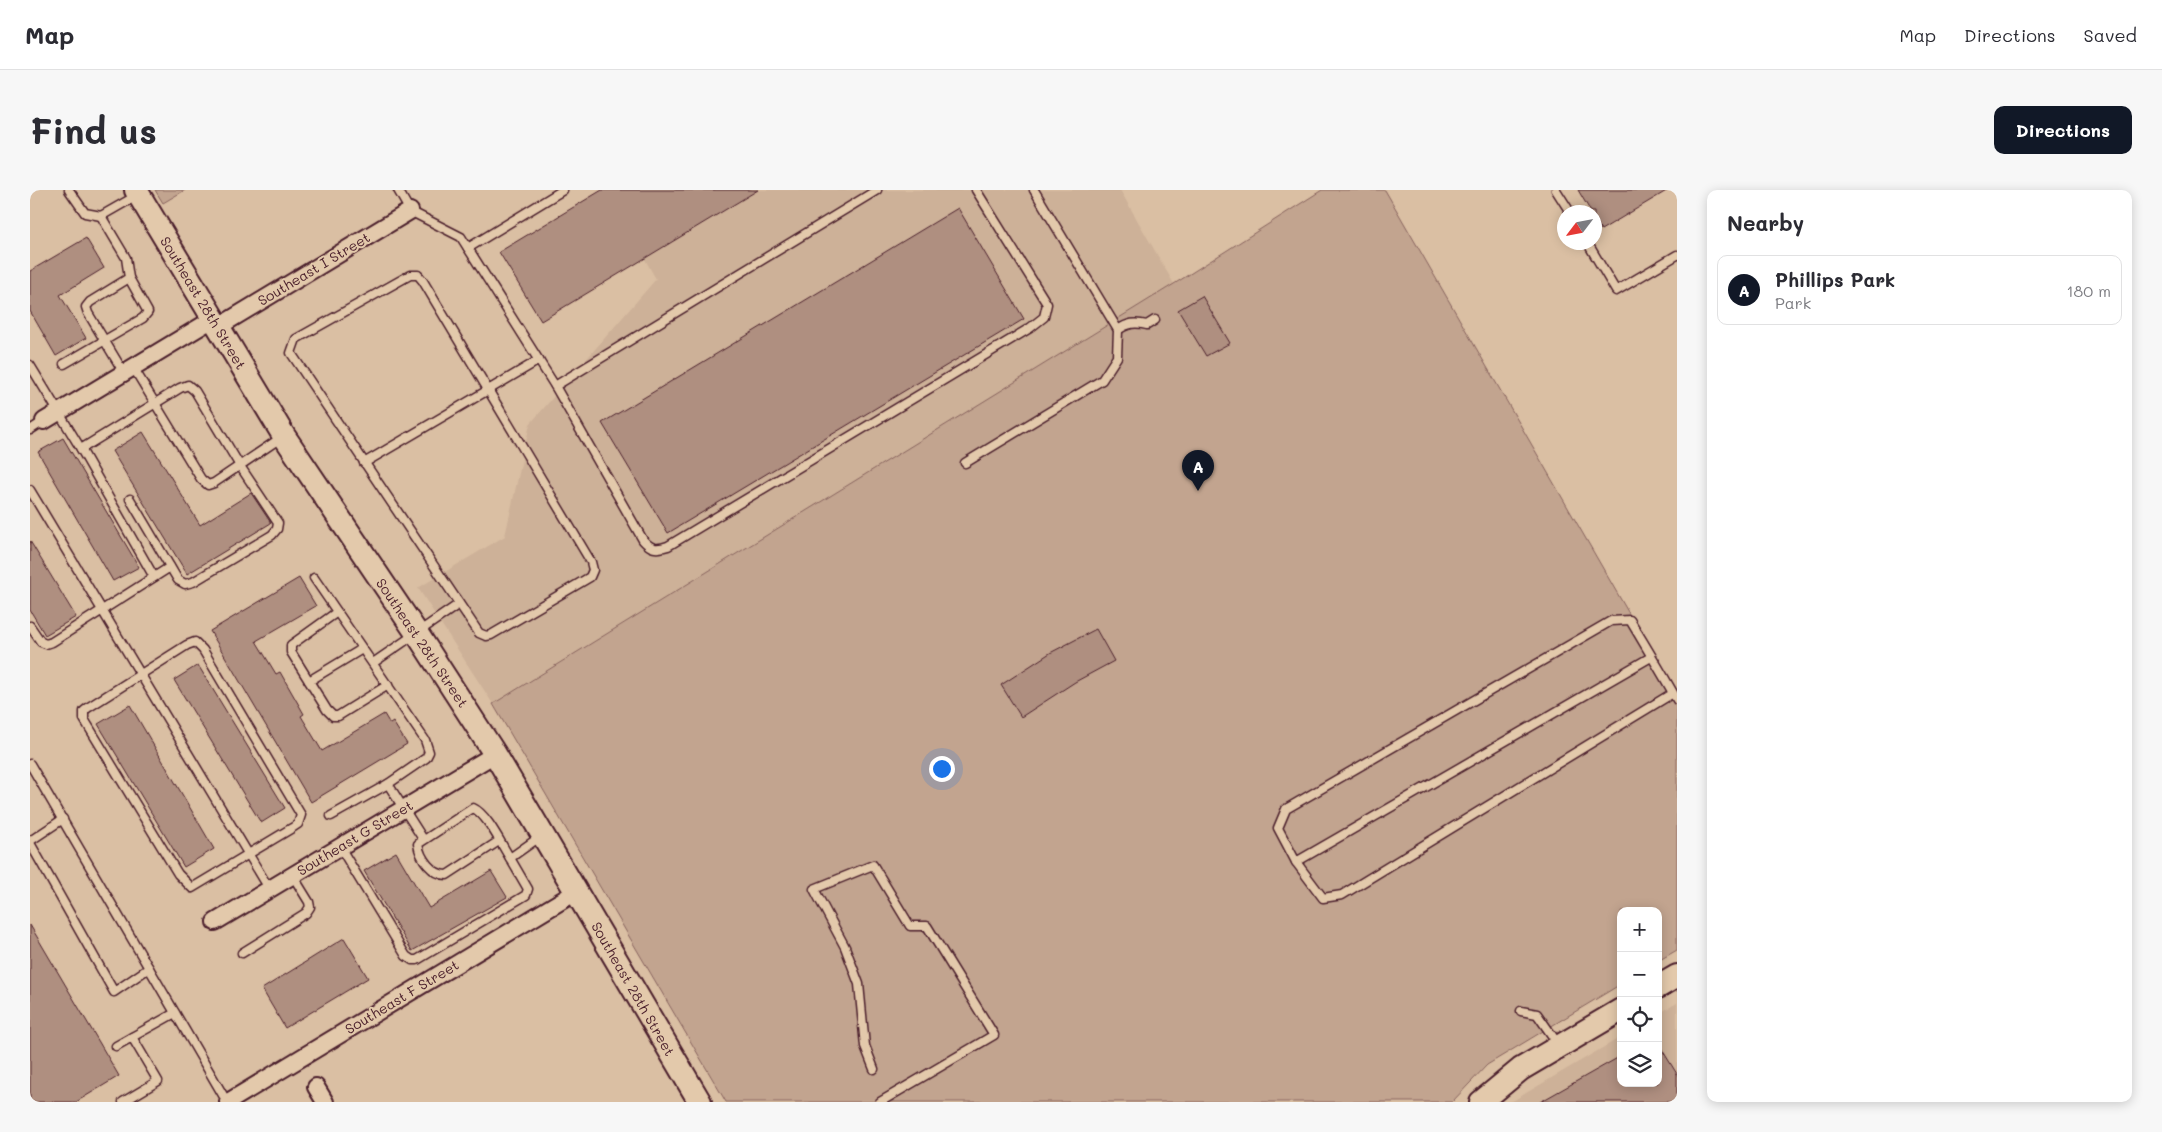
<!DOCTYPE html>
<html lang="en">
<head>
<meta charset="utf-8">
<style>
	:root { --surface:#fff; --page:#f7f7f7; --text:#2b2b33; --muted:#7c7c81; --line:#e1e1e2; --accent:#111827 }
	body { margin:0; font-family:Mali,sans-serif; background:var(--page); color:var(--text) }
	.controls { position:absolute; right:15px; bottom:15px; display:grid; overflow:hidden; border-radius:10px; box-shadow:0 2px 12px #0003 }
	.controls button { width:45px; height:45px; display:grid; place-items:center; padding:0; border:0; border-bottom:1px solid var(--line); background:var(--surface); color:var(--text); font:25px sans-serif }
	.compass { position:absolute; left:1527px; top:15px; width:45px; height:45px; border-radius:50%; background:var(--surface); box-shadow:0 2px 12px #0003; rotate:238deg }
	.you { position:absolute; left:911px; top:578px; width:18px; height:18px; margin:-12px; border:4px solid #fff; border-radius:50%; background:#1a73e8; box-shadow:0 0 0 8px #1a73e833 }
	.badge { display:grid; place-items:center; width:32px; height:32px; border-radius:50%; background:var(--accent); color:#fff; font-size:16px; font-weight:700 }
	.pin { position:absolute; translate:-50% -41px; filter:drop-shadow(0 1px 2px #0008) }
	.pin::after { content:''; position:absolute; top:26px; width:18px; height:15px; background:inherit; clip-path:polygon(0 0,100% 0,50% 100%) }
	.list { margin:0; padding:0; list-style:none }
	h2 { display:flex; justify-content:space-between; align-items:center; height:65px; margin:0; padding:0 20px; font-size:21px }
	h2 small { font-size:16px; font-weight:400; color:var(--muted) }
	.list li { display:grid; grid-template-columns:32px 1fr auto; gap:15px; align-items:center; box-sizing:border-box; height:70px; margin:0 10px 10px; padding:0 10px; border:1px solid var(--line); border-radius:10px }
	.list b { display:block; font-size:19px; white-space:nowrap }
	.list p { margin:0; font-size:16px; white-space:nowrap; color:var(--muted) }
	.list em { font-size:16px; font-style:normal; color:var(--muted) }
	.icon { flex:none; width:28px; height:28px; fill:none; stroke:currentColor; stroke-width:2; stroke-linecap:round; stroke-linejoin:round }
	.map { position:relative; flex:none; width:1647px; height:912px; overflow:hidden; border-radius:10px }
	header { display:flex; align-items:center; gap:30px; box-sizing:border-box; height:70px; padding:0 25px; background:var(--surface); border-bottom:1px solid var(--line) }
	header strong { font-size:24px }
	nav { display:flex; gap:28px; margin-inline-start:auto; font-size:18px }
	.intro { display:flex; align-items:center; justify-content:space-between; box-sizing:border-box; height:120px; padding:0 30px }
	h1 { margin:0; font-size:35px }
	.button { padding:12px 22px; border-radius:10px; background:var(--accent); color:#fff; font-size:18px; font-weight:700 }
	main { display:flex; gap:30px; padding:0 30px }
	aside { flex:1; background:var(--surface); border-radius:10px; box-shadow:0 2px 12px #0003 }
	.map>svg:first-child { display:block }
	.built { fill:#cdb198 }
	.green { fill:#c2a48f; stroke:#86625d }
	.building { fill:#af8f80; stroke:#4a1f2b }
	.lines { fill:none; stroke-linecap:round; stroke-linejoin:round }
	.lane-casing { stroke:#4a1f2b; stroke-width:11 }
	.street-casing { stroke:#4a1f2b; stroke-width:20 }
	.secondary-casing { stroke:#4a1f2b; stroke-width:26 }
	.lane { stroke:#e3c9ab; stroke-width:8 }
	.street { stroke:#e3c9ab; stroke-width:16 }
	.secondary { stroke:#e3c9ab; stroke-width:22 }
	.labels { text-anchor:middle; stroke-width:4; stroke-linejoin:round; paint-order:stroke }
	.street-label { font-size:14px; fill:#4a1f2b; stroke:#e3c9ab }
</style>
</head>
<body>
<header>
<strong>Map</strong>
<nav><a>Map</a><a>Directions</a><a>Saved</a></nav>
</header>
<div class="intro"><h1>Find us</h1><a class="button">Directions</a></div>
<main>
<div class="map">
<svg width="1647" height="912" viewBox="0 0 1647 912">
	<rect width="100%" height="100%" fill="#dabfa3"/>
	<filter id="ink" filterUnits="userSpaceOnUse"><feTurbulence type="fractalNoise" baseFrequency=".02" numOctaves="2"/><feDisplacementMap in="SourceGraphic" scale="10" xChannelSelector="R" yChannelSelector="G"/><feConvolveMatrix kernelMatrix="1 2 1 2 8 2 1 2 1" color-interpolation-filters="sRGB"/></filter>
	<g filter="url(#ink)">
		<g class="built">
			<path d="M576,0H1090L1144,94L463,514L388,398L475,346L500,234L626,89Z"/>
			<path d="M1647,813V912H1481L1591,847V893H1628V824Z"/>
		</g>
		<g class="green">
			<path d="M125,0H155L133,13Z"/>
			<path d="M1292,0H1355L1647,507V760L1628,771V721H1591V794L1457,875L1422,912H696L463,514L1144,94Z"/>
		</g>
		<g class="building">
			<path d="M572,0H728L511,131L469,62Z"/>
			<path d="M1548,0H1638L1571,40L1564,28V22H1561Z"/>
			<path d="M928,18L994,129L638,343L572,233Z"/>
			<path d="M56,48L74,78L30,105L56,148L26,166L0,121V81Z"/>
			<path d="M1172,106L1200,153L1176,166L1148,120Z"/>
			<path d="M113,242L170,335L221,303L241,333L157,384L82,261Z"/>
			<path d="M33,248L109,377L83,391L8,262Z"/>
			<path d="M0,351L46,427L15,445L0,420Z"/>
			<path d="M269,388L286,416L226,451L246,484L250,482L274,524L271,526L292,561L354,524L360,534L363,532L377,554L281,612L180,441Z"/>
			<path d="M1066,439L1084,471L1045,492L991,527L971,495L1020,463Z"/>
			<path d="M168,475L255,618L231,633L144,490Z"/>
			<path d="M100,515L184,659L154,677L68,534Z"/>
			<path d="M366,662L399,718L461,681L477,707L382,761L334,681Z"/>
			<path d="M0,735L89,886L46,912H0Z"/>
			<path d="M314,748L338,788L255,838L232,799Z"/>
			<path d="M1628,853L1647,884V912H1510L1591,866V893H1628Z"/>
		</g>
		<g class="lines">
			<g class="lane-casing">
				<g id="lane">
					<path d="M39,0L55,23L71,26"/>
					<path d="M368,0L380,21L431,47L525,196L847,0"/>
					<path d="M1526,0L1540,22"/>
					<path d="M1557,52L1586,101L1647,65"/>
					<path d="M438,58L533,0"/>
					<path d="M380,85H388L393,91L561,372L563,380L560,387L461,445L456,446L449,443L261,163L266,149Z"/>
					<path d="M1088,140C1098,133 1105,132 1117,135L1125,130"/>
					<path d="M34,174L113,128L118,122L99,88"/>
					<path d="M0,175L51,259L150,198L158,195L165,201L210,276L248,333L247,339L242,345L163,392L155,394L148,390L100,309"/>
					<path d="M103,177L171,289L178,295L184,293L252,247"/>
					<path d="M94,183L58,123L56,117L60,112L99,88L96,68L71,26L106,6"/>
					<path d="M525,196L613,350C621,359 626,360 638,356L1000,138L1014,127L1017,114L946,0"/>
					<path d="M0,240L14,231"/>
					<path d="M51,259L124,387"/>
					<path d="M334,273L509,170"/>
					<path d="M935,273L1072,190L1087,167L1088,140L1004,0"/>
					<path d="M0,300L240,700"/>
					<path d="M284,388L395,550L399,562L396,568L358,594"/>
					<path d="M307,422L261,455V462L297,520L303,526H308L358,495"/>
					<path d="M0,436L11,452L16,454L22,452L140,377"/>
					<path d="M165,452L173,460L271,625L268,634L262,638L162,698L148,684L54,529V521L59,517L157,455Z"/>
					<path d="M343,473L429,414"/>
					<path d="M279,491L332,459"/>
					<path d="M1643,503L1312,705L1293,708L1266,672L1248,638L1256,619L1581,431L1600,430C1616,457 1632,483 1647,510"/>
					<path d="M0,574L197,912"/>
					<path d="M301,626L358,594L393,649"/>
					<path d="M0,651L33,629"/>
					<path d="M469,651L417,685C402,685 390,668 388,654L443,618C457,624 471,654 480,668"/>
					<path d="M0,653L84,802L119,778"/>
					<path d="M310,657L376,766L382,770H387L496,705L498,699L480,668L511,646"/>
					<path d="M1266,672L1621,467"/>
					<path d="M212,763L276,723L280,717L279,712L263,686"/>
					<path d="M1491,821L1507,824L1528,854"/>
					<path d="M86,856L145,823"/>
					<path d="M844,879L835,856L829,794L815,757L784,699L843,675L880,736H897L964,845L850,912"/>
					<path d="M93,912L128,891L102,847"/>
				</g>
			</g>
			<g class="street-casing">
				<g id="street">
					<path d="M188,137L380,21"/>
					<path d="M14,231L183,129"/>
					<path d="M185,732L465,564"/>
					<path d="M286,897L295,912"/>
					<path d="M198,912L546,702"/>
				</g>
			</g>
			<g class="secondary-casing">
				<g id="secondary">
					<path d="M106,0L254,246L386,442L465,564L670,912"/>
					<path d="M1628,797L1647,786"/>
					<path d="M1451,912L1491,879L1591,820"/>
				</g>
			</g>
			<use href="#lane" class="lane"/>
			<use href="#street" class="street"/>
			<use href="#secondary" class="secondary"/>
		</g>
	</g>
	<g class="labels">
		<g class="street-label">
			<text transform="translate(284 79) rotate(-31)" y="5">Southeast I Street</text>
			<text transform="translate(173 113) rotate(59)" y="5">Southeast 28th Street</text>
			<text transform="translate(392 453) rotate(56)" y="5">Southeast 28th Street</text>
			<text transform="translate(325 648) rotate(-31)" y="5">Southeast G Street</text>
			<text transform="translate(603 799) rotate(60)" y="5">Southeast 28th Street</text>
			<text transform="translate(372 807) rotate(-31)" y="5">Southeast F Street</text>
		</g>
	</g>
</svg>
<div class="controls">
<button>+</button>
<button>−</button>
<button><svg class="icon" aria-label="locate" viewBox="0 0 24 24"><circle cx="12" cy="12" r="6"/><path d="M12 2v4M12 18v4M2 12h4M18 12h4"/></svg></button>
<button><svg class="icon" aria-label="layers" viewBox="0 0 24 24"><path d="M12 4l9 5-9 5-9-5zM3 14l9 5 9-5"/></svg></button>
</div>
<svg class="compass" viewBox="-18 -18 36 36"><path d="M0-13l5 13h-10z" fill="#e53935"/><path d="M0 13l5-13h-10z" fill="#7c7c81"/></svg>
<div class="you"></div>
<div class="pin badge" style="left:1168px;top:301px">A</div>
</div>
<aside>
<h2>Nearby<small></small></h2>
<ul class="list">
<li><span class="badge">A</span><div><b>Phillips Park</b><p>Park</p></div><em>180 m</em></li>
</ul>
</aside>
</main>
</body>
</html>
